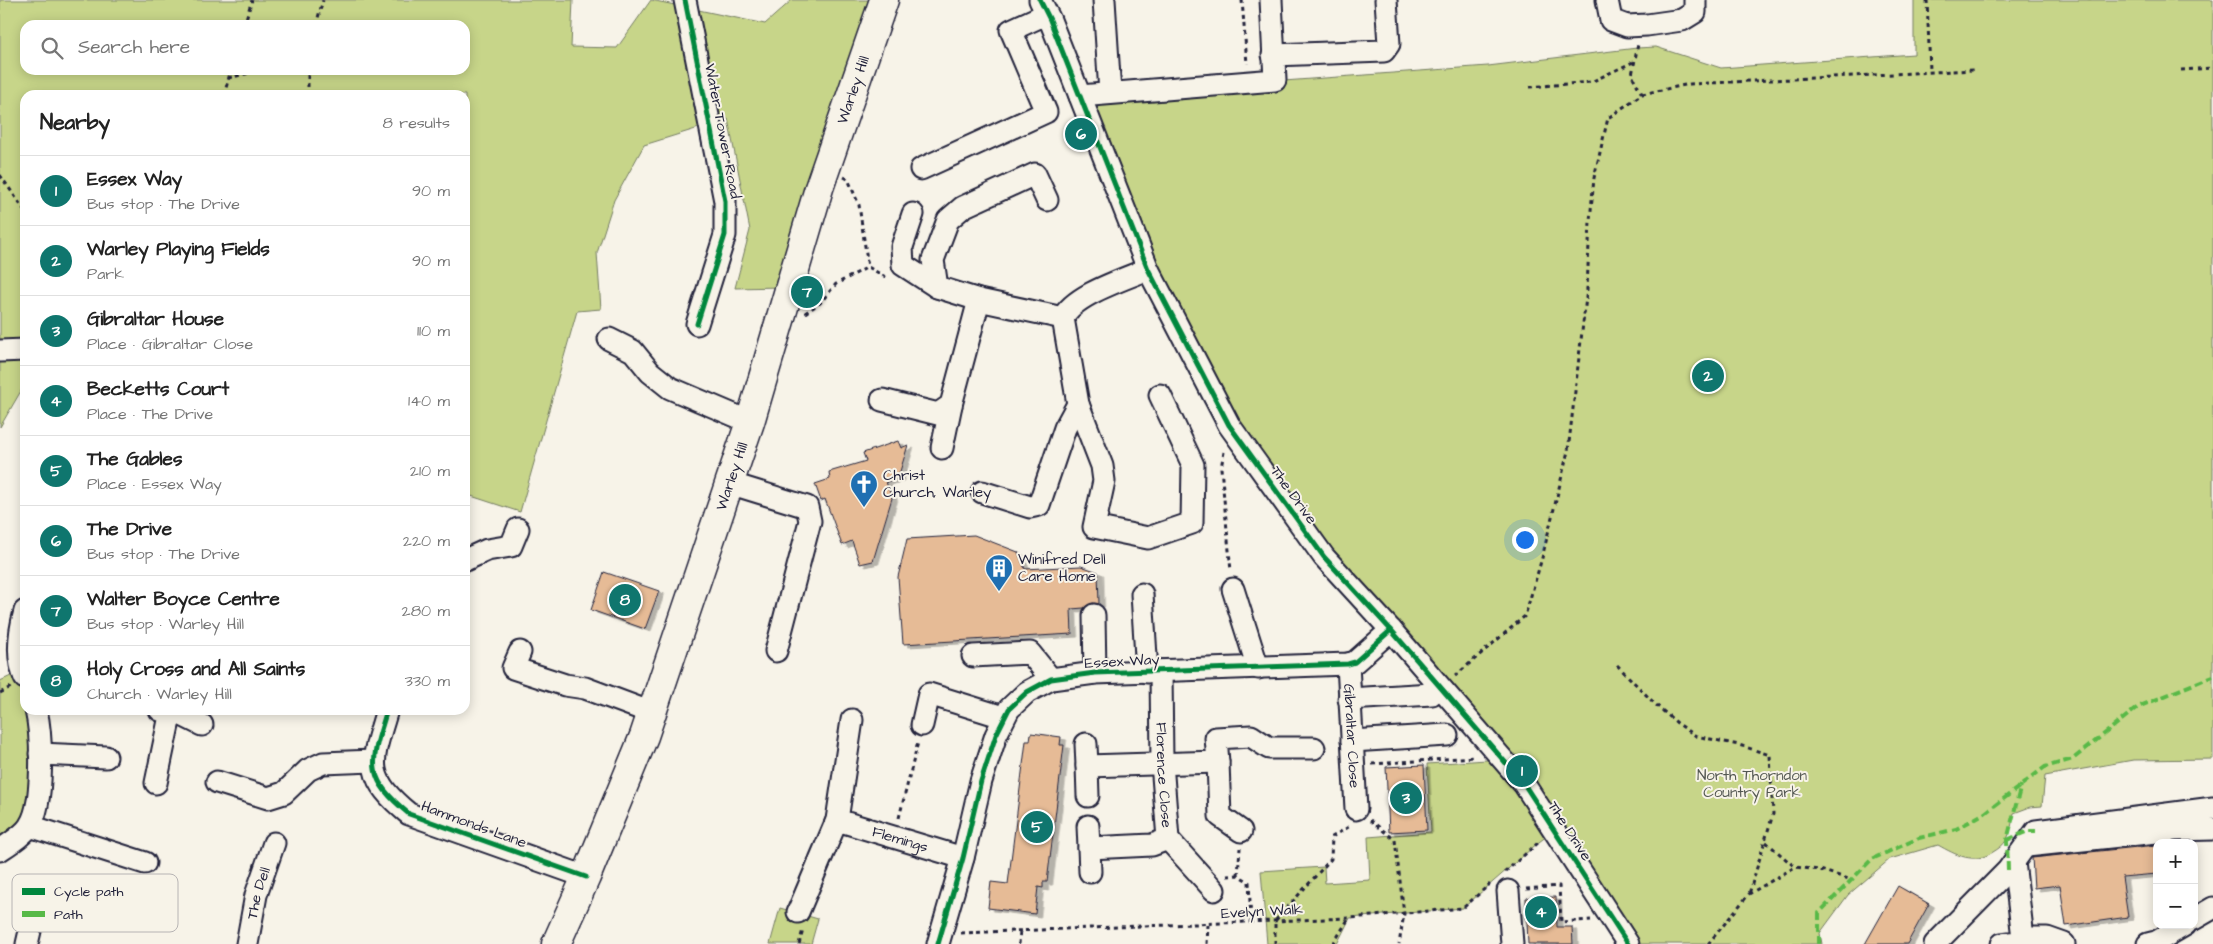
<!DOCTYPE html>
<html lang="en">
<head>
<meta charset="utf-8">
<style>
	:root { --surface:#fff; --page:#f2f2f2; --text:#222; --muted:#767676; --line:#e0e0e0; --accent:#0f766e }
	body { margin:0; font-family:"Architects Daughter",sans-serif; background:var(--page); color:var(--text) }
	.controls { position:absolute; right:15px; bottom:15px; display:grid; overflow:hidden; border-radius:10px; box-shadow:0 2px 12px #0003 }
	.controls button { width:45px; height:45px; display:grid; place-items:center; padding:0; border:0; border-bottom:1px solid var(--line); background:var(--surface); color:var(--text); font:25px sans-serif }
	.you { position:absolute; left:1524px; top:539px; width:18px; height:18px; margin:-12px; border:4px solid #fff; border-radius:50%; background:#1a73e8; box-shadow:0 0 0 8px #1a73e833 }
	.badge { display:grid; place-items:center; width:32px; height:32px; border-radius:50%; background:var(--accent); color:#fff; font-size:16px; font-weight:700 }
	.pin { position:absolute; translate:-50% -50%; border:2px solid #fff; box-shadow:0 1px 5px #0006 }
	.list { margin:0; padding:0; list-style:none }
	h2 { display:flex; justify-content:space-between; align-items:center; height:65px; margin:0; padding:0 20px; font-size:21px }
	h2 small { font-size:16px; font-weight:400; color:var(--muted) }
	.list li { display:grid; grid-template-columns:32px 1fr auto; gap:15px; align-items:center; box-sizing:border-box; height:70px; padding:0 20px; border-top:1px solid var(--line) }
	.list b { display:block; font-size:19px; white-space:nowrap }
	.list p { margin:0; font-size:16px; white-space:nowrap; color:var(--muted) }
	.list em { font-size:16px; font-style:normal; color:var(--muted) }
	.icon { flex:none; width:28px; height:28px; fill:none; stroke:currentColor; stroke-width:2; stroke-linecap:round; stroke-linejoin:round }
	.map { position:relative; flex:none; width:2213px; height:944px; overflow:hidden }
	.search { position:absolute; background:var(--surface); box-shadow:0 2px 12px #0003; left:20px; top:20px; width:450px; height:55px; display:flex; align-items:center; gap:12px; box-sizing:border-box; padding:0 18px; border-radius:15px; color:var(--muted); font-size:19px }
	.panel { position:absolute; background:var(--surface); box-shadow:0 2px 12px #0003; left:20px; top:90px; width:450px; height:625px; border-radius:15px }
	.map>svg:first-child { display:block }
	.green { fill:#c7d589; stroke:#747c62; fill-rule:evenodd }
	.building { fill:#e6bb96; stroke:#22223b; filter:url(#shadow) }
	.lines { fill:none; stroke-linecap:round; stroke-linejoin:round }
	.minor-casing { stroke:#22223b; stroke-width:25 }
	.major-casing { stroke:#22223b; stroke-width:31 }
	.path { stroke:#22223b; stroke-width:3; stroke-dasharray:4 4; stroke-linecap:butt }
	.minor { stroke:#f7f3e8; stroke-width:21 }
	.major { stroke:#f7f3e8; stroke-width:28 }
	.quiet { stroke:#58b947; stroke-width:4; stroke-dasharray:8 4; stroke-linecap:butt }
	.cycleway-casing { stroke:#f7f3e8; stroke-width:8 }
	.cycleway { stroke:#00873e; stroke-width:5 }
	.labels { text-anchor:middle; stroke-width:4; stroke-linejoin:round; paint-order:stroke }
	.street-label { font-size:15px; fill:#22223b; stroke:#f7f3e8 }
	.poi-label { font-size:15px; fill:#22223b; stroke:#f7f3e8; text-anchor:start }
	.park-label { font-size:15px; fill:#545852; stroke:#f7f3e8 }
	.key { fill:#f7f3e8; stroke:#b7b4b4; stroke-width:1 }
	.key-label { font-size:14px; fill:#22223b }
</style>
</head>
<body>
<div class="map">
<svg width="2213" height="944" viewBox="0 0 2213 944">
	<defs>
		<filter id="shadow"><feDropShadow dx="5.5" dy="3" stdDeviation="0" flood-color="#0004"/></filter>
	</defs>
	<rect width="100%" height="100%" fill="#f7f3e8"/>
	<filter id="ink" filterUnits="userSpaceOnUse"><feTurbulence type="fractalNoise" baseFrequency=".02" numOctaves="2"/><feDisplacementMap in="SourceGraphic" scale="10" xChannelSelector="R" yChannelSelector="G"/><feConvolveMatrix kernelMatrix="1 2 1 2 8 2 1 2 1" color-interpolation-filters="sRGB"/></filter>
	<g filter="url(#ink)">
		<g class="green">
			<path d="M0,0H573L571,47L617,48L651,0L765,24L792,0H872L782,287L735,288L750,230L728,119L644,145L614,200L597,253L601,309L577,311L520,512L465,494V95H25V384L0,427ZM25,25H465V70H25Z"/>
			<path d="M1914,0H2213V759L2133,760L2045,776L2042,806L2030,807L2014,813C2012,821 2011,832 2007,839C2004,845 1998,849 1993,852C1974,865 1956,855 1938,845L1890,859L1848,895L1820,933L1822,944H1636L1555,830L1539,842L1463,908L1350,918L1337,944H1267L1261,871L1324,867L1325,883L1370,880L1368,837L1431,832L1427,764L1502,759L1229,425L1080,96L1488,66L1637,48L1656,47L1721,68L1914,54Z"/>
			<path d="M22,671L25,680V710H36L38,801L0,848V681Z"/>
			<path d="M780,908L818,919L811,944H770Z"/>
		</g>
		<g class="building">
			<path d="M898,441L901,448L908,445L898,478L886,482L892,498L873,561L860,564L852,541L842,545L825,499L821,501L815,484L830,479L829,472L866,461L863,453Z"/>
			<path d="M974,535L1018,552L1025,569L1081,566L1098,572L1099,604L1093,603L1084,608L1071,609L1072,634L903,644L898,577L907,539Z"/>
			<path d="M604,572L659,591L645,629L591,610Z"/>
			<path d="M1031,733L1061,737L1060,745H1064L1047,882H1043V888L1038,887L1035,914L988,908L991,882L1008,884L1026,741H1030Z"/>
			<path d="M1424,765L1427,830L1389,832L1386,767Z"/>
			<path d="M2157,845V874L2122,877L2128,917L2066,926L2060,885L2034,888L2032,858Z"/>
			<path d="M1898,886L1929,904L1907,944H1865Z"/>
			<path d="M1556,897L1557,927H1572L1573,944H1528L1526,898Z"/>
		</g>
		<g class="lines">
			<g class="minor-casing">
				<g id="minor">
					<path d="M685,0L725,201V235L697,324"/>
					<path d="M1040,0L1050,20L1148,269L1229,425L1324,557L1391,630L1524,784L1628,944"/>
					<path d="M1104,0L1110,93"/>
					<path d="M1607,0L1611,20L1627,26L1647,25L1682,20L1695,12V0"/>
					<path d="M1273,55L1384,51L1389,44L1386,0"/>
					<path d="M1080,96L1275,80L1271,0"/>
					<path d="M921,169L1046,112L1011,30L1046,14"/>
					<path d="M1047,200L1035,174L963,207L948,220L933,260L937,287L979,300L1063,318C1073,295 1125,279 1148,269"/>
					<path d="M913,214L902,247L903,265L937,287"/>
					<path d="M1063,318L1078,404L1102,466L1104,481L1094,527L1148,538L1192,523L1193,465L1160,395"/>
					<path d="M609,339L633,351L650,372L670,388L750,422"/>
					<path d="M0,351L25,350"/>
					<path d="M882,400L938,414L951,405L979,300"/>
					<path d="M942,448L951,405"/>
					<path d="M729,483L807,507L810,521L776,651"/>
					<path d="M982,492L1030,507L1039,505L1065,428L1078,404"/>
					<path d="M465,560L487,550L511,546L518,529"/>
					<path d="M1233,589L1258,668"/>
					<path d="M1142,594L1147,672"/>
					<path d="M25,611C19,633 16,657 25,678"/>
					<path d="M1094,615L1095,673"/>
					<path d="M520,652L513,668L565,685L585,688L652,713"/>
					<path d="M973,656L1030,653L1051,679"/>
					<path id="s1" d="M1348,664L1356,809"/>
					<path id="s2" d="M1161,671L1162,763L1168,839L1214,890"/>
					<path d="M1349,699L1432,694"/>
					<path d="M160,710L182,715L202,725"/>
					<path d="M387,710C371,763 363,776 409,814L586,877"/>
					<path d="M922,725L929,694L1003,717"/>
					<path d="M1352,741L1447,735"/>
					<path d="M1086,744L1087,766L1218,762L1216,738L1251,736L1269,748H1314"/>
					<path d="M40,754L106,757"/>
					<path d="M1218,762L1220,816L1241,831"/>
					<path d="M1087,766L1088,796"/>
					<path d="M217,782L268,798L284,793L308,770L323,763L373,761"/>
					<path d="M156,783L171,711"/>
					<path id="s3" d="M837,820L963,858"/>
					<path d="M30,826L145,863"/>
					<path d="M1088,826L1089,848L1152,845L1168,839"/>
					<path d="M2027,846L2175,830L2213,829"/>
					<path d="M1089,848L1090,872"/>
					<path d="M0,850C9,844 25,834 30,825C44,803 42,736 36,710"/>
					<path d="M1508,891L1512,944"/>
					<path d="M798,912L837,820L852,720"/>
					<path d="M2194,919L2213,908"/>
					<path d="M2023,938H2047L2064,944"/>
					<path d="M27,944L30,931"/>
					<path id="s4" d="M247,944L256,895L274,843"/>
					<path d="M938,944L963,858L981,781L996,735L1009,709L1027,692L1051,679L1095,673L1348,664L1355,662L1391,630"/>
					<path d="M1935,944L2008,870L2036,831L2213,808"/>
					<path d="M2002,944L2017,942L2023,938L2014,862"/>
					<path d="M2148,944L2156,942L2185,925"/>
				</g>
			</g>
			<g class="major-casing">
				<g id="major">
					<path id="s5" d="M556,944L586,877L644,736L750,422L819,188L884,0"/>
				</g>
			</g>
			<g class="path">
				<path d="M1242,0L1247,64"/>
				<path d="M1927,0L1930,70"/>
				<path d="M244,25L252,0"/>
				<path d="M316,25L323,0"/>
				<path d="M2181,70L2213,68"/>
				<path d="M228,78L262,70"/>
				<path d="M1530,87L1591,82L1633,62"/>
				<path d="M1642,94L1690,84L1974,70"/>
				<path d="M224,95L231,70"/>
				<path d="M308,95V70"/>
				<path d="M0,175L25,211"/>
				<path d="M844,177L848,179L859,205L868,267L889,279"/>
				<path d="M805,313L820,303L836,284L868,267"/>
				<path d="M1224,452L1221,468L1231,571"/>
				<path d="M1617,665L1656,705L1677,723L1696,736L1739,745L1770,755L1773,814L1749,894"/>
				<path d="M1455,676L1525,616L1542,558L1568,451L1587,289L1590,221L1594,178L1608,118L1642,94L1632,75L1638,44"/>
				<path d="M0,693L11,687"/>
				<path d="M1372,764L1475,757"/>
				<path d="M899,818L918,742"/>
				<path d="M1370,820L1395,840L1404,914L1399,944"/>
				<path d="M1766,842L1795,867"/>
				<path d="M1505,872L1539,842"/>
				<path d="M1238,875L1240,848"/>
				<path d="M1227,876L1238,875L1249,882L1251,922"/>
				<path d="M1526,889L1559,886L1561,922L1591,920"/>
				<path d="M961,933L1350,918L1463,908L1490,884"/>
				<path d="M799,944L803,930"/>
				<path d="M1019,944L1020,931"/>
				<path d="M1207,944L1208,925"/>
				<path d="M1275,944V921L1331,859L1332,837L1350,826"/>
				<path d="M1333,944L1349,918"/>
				<path d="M1708,944L1749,894L1795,867L1820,870L1852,880"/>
			</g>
			<use href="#minor" class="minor"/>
			<use href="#major" class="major"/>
			<g class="quiet">
				<path d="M2007,840L2028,831H2036"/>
				<path d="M2008,870L2007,840L2021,785"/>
				<path d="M1819,944V913L1872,859L1919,838L1956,829L1985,813L2045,767L2073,759L2138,707L2213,676"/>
			</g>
			<g class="cycleway-casing">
				<g id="cycleway">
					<path d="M685,0L725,201V235L697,324"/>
					<path d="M1040,0L1050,20L1148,269L1229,425L1324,557L1391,630L1524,784L1628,944"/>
					<path d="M387,710C371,763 363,776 409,814L586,877"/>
					<path d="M938,944L963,858L981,781L996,735L1009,709L1027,692L1051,679L1095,673L1348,664L1355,662L1391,630"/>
				</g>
			</g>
			<use href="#cycleway" class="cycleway"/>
		</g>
	</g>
	<defs>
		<g id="church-pin" transform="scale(1.4375)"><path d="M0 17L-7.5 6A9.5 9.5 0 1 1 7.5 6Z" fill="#1f6fb2" stroke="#f7f3e8"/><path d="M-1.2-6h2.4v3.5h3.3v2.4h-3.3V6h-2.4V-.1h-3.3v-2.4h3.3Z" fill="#fff"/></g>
		<g id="building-pin" transform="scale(1.4375)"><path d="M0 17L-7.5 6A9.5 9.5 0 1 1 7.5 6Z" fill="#1f6fb2" stroke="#f7f3e8"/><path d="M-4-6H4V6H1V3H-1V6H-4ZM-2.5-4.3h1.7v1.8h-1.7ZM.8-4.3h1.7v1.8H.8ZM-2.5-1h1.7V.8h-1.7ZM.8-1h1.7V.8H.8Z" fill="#fff"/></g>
	</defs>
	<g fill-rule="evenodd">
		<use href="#church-pin" x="864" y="484"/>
		<use href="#building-pin" x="999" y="568"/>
	</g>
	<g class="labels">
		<g class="street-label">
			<text dy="5" stroke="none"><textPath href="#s5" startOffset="905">Warley Hill</textPath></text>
			<text transform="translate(723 131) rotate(79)" y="5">Water Tower Road</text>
			<text dy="5" stroke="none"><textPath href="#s5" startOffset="500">Warley Hill</textPath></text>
			<text transform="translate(1294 495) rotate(54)" y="5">The Drive</text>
			<text transform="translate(1122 661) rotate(-3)" y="5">Essex Way</text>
			<text dy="5" stroke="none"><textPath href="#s1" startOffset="72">Gibraltar Close</textPath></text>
			<text dy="5" stroke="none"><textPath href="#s2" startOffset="104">Florence Close</textPath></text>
			<text transform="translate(474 824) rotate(20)" y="5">Hammonds Lane</text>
			<text transform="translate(1570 831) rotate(57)" y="5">The Drive</text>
			<text dy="5" stroke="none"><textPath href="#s3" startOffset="66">Flemings</textPath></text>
			<text dy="5" stroke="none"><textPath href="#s4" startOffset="52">The Dell</textPath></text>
			<text transform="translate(1262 911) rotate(-3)" y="5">Evelyn Walk</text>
		</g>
		<g class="poi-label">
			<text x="883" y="480">Christ<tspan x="883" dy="17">Church, Warley</tspan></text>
			<text x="1018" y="564">Winifred Dell<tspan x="1018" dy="17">Care Home</tspan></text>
		</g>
		<g class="park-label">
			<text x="1752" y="780">North Thorndon<tspan x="1752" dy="17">Country Park</tspan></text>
		</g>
	</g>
	<rect x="12" y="874" width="166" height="58" rx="8" class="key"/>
	<rect x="22" y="888" width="23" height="7" fill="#00873e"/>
	<rect x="22" y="911" width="23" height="6" fill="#58b947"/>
	<g class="key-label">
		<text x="54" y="896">Cycle path</text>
		<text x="54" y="919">Path</text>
	</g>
</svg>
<div class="controls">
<button>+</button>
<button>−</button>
</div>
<div class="you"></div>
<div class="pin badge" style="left:1522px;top:771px">1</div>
<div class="pin badge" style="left:1708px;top:376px">2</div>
<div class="pin badge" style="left:1406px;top:798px">3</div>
<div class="pin badge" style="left:1541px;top:912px">4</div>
<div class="pin badge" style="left:1037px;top:827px">5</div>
<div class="pin badge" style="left:1081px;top:134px">6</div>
<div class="pin badge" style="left:807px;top:292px">7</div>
<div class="pin badge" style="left:625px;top:600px">8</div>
<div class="search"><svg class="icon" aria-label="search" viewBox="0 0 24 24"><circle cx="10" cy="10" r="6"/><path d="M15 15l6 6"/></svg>Search here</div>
<section class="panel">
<h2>Nearby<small>8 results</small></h2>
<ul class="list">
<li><span class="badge">1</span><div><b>Essex Way</b><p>Bus stop · The Drive</p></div><em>90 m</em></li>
<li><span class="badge">2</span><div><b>Warley Playing Fields</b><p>Park</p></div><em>90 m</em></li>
<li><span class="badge">3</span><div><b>Gibraltar House</b><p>Place · Gibraltar Close</p></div><em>110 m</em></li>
<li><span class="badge">4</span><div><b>Becketts Court</b><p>Place · The Drive</p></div><em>140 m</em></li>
<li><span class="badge">5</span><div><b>The Gables</b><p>Place · Essex Way</p></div><em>210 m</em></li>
<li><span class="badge">6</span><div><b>The Drive</b><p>Bus stop · The Drive</p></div><em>220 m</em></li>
<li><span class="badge">7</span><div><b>Walter Boyce Centre</b><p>Bus stop · Warley Hill</p></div><em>280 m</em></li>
<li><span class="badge">8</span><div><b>Holy Cross and All Saints</b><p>Church · Warley Hill</p></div><em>330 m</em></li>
</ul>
</section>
</div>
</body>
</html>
